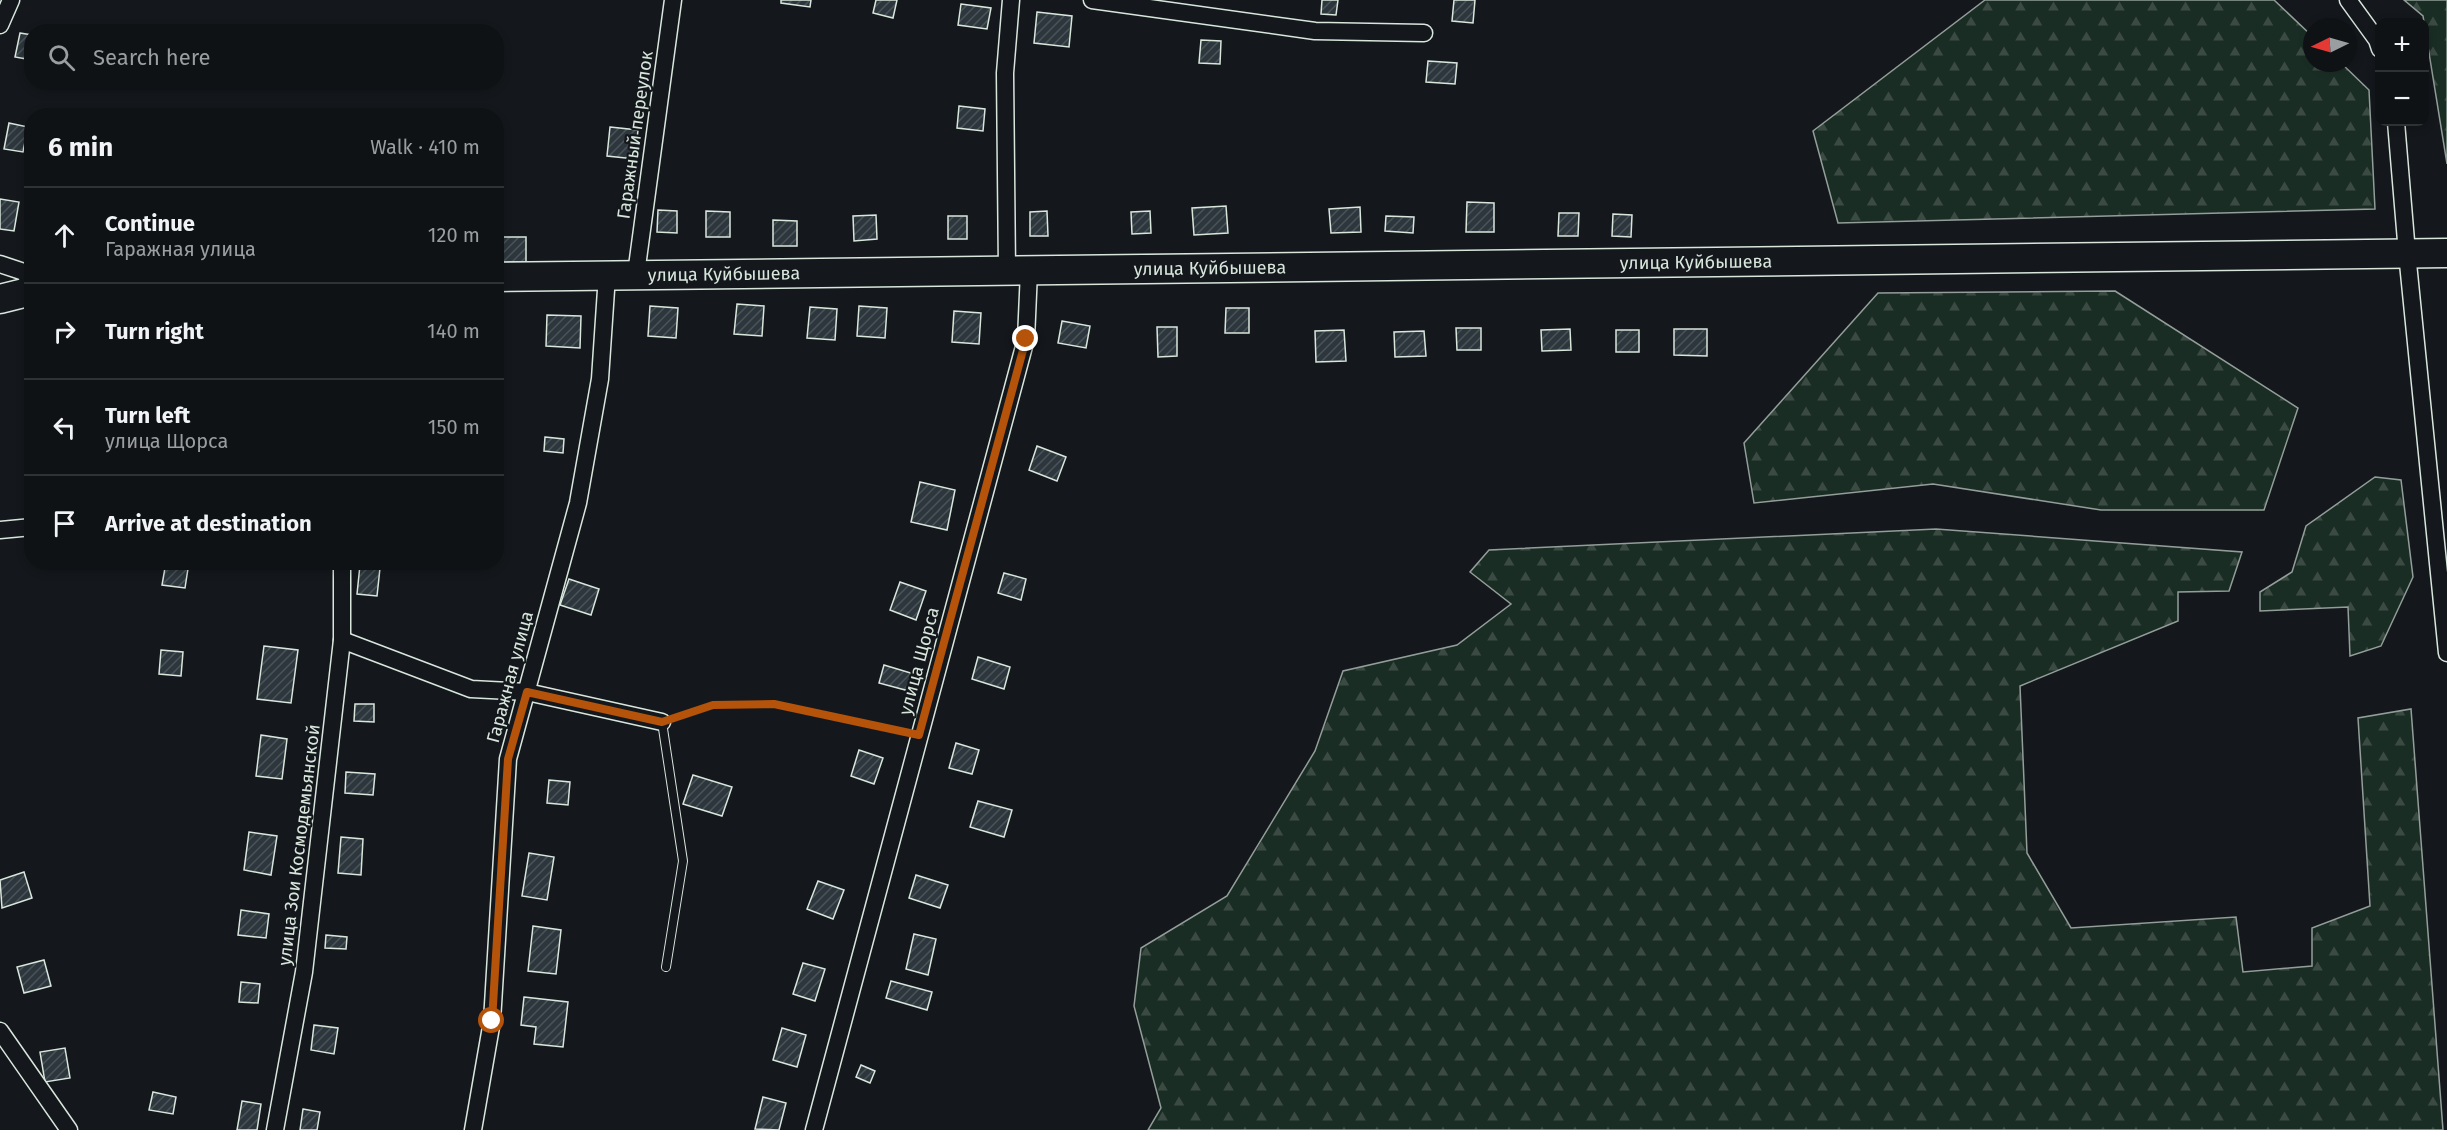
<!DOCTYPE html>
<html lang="en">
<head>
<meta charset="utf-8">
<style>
	:root { --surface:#0f1215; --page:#1d2022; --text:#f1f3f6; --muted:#9b9ea0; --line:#2f3234 }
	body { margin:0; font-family:"Fira Sans",sans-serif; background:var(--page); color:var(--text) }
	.controls { position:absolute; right:18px; top:18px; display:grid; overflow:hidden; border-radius:12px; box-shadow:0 3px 9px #0003 }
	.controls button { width:54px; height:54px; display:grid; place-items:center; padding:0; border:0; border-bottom:2px solid var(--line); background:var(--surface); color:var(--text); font:30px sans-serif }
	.compass { position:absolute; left:2303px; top:18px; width:54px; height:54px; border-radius:50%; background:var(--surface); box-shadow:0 3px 9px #0003; rotate:265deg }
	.stop { position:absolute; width:18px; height:18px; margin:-14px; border:4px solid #b45309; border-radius:50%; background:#fff }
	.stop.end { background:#b45309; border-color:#fff; box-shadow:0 2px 6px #0008 }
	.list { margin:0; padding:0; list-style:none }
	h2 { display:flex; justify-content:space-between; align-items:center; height:78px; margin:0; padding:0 24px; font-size:26px }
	h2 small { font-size:20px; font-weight:400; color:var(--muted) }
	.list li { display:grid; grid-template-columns:39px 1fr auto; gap:18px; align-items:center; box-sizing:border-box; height:96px; padding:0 24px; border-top:2px solid var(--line) }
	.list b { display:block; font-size:22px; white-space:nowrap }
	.list p { margin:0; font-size:20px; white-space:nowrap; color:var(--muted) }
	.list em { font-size:20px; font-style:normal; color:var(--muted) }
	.icon { flex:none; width:33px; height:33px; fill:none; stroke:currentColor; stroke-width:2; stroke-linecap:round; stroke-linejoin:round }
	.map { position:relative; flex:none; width:2447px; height:1130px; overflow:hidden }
	.search { position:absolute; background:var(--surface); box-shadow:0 3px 9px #0003; left:24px; top:24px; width:480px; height:66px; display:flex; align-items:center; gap:15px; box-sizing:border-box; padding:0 21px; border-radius:24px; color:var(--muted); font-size:22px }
	.panel { position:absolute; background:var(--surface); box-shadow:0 3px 9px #0003; left:24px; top:108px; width:480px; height:462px; border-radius:24px }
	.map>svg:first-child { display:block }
	.forest { fill:url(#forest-firs); stroke:#939e99; stroke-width:1.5 }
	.building { fill:url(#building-hatch); stroke:#d8e6dc; stroke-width:1.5 }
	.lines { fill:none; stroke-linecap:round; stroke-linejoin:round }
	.service-casing { stroke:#d8e6dc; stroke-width:10 }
	.minor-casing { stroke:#d8e6dc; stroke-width:19 }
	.trunk-casing { stroke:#d8e6dc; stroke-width:31 }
	.path { stroke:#9da8a2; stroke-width:3; stroke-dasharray:4.5 3; stroke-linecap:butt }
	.service { stroke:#14181c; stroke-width:8 }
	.minor { stroke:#14181c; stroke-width:16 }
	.trunk { stroke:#14181c; stroke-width:28 }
	.route { stroke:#b45309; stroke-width:8 }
	.labels { text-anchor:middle; stroke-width:4.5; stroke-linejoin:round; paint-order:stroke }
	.street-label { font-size:18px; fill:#d8e6dc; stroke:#14181c }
</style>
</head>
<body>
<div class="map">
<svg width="2447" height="1130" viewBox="0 0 2447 1130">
	<defs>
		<pattern id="forest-firs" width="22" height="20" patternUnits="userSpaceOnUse" patternTransform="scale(1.5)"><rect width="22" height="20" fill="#1a2d24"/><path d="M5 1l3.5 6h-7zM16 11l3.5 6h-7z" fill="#3b4b43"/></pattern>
		<pattern id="building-hatch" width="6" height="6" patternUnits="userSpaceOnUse" patternTransform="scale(1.5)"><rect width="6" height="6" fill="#2c363c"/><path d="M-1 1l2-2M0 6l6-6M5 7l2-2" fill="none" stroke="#4a5358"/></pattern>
	</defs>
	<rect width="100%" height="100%" fill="#14181c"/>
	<g class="forest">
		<path d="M1985,0H2274L2312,36V63H2341L2369,90L2375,209L1838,223L1813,131Z"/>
		<path d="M2404,0H2447V164L2423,16Z"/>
		<path d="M2115,291L2298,408L2264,510H2101L1933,484L1754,503L1744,443L1878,293Z"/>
		<path d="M2375,477L2401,480L2413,577L2381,646L2350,656L2348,607L2260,611V592L2292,572L2306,526Z"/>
		<path d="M1936,529L2242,552L2229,591L2178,592V621L2020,686L2027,853L2071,928L2236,917L2243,972L2312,966V928L2370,906L2358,718L2411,709L2443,1130H1148L1161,1108L1134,1006L1141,948L1227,896L1315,751L1343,671L1457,645L1511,604L1470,572L1489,550Z"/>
	</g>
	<g class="building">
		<path d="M781,0H811L810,7L781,3Z"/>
		<path d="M876,0H897L893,18L873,13Z"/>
		<path d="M1322,0H1338L1336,15L1321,14Z"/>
		<path d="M1454,0H1475L1473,23L1452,21Z"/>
		<path d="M961,4L991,8L987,29L958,25Z"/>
		<path d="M1037,12L1072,16L1069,47L1034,43Z"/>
		<path d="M20,33L32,35V60L15,57Z"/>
		<path d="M1201,40L1221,41L1220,64L1199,63Z"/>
		<path d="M1428,61L1457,63L1455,84L1426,82Z"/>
		<path d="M959,106L985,109L983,131L957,128Z"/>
		<path d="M9,123L28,127L23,152L4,149Z"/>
		<path d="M610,127L638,130L635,159L607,156Z"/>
		<path d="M0,199L19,202L14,231L0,229Z"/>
		<path d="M1467,202L1494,203V232H1466Z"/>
		<path d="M1226,206L1228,233L1194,235L1192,208Z"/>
		<path d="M1360,207L1361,232L1331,233L1329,209Z"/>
		<path d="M658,210L677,211V233L657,232Z"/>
		<path d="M706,211L730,212V237H706Z"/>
		<path d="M1047,211L1048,236H1030V212Z"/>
		<path d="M1150,211L1151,233L1132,234L1131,212Z"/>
		<path d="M1559,213H1579L1578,236H1558Z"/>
		<path d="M1613,214L1632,215L1631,237L1612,236Z"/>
		<path d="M876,215L877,239L854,241L853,216Z"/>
		<rect x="948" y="216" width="19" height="23"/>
		<path d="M1386,216L1414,217L1413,233L1385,231Z"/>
		<path d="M773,220L797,221V246H773Z"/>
		<rect x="499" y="237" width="27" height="25"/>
		<path d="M737,304L764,306L762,336L734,334Z"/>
		<path d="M650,306L678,308L676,338L648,336Z"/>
		<path d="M859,306L887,308L885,338L857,336Z"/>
		<path d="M810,307L837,309L835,340L807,338Z"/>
		<path d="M1226,308H1249V333H1225Z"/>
		<path d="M954,311L981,313L979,344L952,342Z"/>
		<path d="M547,315L581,316L580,348L546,346Z"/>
		<path d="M1062,321L1090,326L1086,348L1058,343Z"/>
		<path d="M1157,327H1177V356L1158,357Z"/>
		<path d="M1456,328H1481V350H1457Z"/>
		<path d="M1570,329L1571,350L1542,351L1541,330Z"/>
		<path d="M1674,329H1707V356L1674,355Z"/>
		<path d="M1344,330L1346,361L1316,362L1315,331Z"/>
		<rect x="1616" y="330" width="23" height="22"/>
		<path d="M1424,331L1426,356L1395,357L1394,332Z"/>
		<path d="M545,437L564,439L563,453L544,451Z"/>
		<path d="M1037,446L1066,457L1057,481L1029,470Z"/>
		<path d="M920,482L955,490L947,530L911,522Z"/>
		<path d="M166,562H189L185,588L162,585Z"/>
		<path d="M360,565L380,568L377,596L357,594Z"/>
		<path d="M1004,573L1026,579L1021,600L998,593Z"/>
		<path d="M569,579L599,589L591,615L560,605Z"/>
		<path d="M900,582L926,591L916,620L890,610Z"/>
		<path d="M264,646L298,650L291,703L257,699Z"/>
		<path d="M161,650L183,652L181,676L159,674Z"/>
		<path d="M978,657L1010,667L1004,689L972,679Z"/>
		<path d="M884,665L914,674L909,691L879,683Z"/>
		<path d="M355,704H374V722L354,721Z"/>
		<path d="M261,735L287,739L282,779L256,776Z"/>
		<path d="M956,743L979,750L972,774L949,768Z"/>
		<path d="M859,750L883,758L874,784L851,776Z"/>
		<path d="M346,772L375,774L373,795L345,793Z"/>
		<path d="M693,775L732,787L722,816L683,804Z"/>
		<path d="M549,780L570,782L568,805L547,803Z"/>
		<path d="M978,801L1012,810L1004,837L970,827Z"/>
		<path d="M249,832L277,836L271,875L244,870Z"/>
		<path d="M341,837L363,839L361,875L338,873Z"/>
		<path d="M529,853L554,857L547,900L522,896Z"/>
		<path d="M24,872L32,898L2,908L0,880Z"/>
		<path d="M916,875L948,885L940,908L909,898Z"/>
		<path d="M818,881L844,890L833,919L807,909Z"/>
		<path d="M241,910L269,914L266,938L238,935Z"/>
		<path d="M533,926L561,930L556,974L528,971Z"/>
		<path d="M914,934L936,939L928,975L906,969Z"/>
		<path d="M326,935L347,937L346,949L325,948Z"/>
		<path d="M44,960L51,986L24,993L17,967Z"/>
		<path d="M803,963L825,969L815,1001L793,994Z"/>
		<path d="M891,981L932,992L927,1010L886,998Z"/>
		<path d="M241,982L260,984L258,1003L239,1002Z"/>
		<path d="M524,997L568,1002L563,1047L534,1044L536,1027L521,1025Z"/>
		<path d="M314,1025L338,1028L334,1054L311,1050Z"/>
		<path d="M782,1028L806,1035L797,1067L773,1060Z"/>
		<path d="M65,1048L70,1078L45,1082L40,1052Z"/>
		<path d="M861,1065L875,1071L870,1083L856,1077Z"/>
		<path d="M153,1092L176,1097L173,1114L149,1110Z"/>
		<path d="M763,1097L786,1103L779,1130L755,1129Z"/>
		<path d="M242,1101L261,1104L257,1130H237Z"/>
		<path d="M303,1109L320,1112L317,1130H300Z"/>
	</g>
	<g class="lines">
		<g class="service-casing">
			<path id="service" d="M662,722L683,861L666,967"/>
		</g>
		<g class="minor-casing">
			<g id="minor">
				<path d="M1092,0L1315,31L1424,33"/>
				<path d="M2348,0L2377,40L2380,49"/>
				<path d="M0,25L11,0"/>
				<path d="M2396,122L2407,253L2447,653"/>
				<path d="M0,264L24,272L32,285"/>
				<path d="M1007,271L1005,73L1011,0"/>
				<path d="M636,274L673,0"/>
				<path d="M0,530L32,527"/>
				<path d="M342,640L471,689L527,692L662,722"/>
				<path d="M0,1031L69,1130"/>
				<path d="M275,1130L304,972L342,640V562"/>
				<path d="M473,1130L492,1021L508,759L578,503L600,379L607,275"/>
				<path d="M814,1130L1026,339L1029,271"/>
			</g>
		</g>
		<g class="trunk-casing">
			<g id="trunk">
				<path id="s1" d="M496,277L2447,253"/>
				<path d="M0,299L32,291"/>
			</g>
		</g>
		<path class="path" d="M678,716L713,705L774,704L903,732"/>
		<use href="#service" class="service"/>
		<use href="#minor" class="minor"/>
		<use href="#trunk" class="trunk"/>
	</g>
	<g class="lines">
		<path class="route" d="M492,1021L508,759L527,692L662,722L713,705L774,704L919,735L1026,339"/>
	</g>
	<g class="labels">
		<g class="street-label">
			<text transform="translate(635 135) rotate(-82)" y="6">Гаражный переулок</text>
			<text dy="6" stroke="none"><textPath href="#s1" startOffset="1200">улица Куйбышева</textPath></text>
			<text dy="6" stroke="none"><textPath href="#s1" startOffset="714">улица Куйбышева</textPath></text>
			<text dy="6" stroke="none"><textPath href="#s1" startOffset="228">улица Куйбышева</textPath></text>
			<text transform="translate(919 661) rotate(-75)" y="6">улица Щорса</text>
			<text transform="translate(510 677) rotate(-75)" y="6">Гаражная улица</text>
			<text transform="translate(299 845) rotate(-83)" y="6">улица Зои Космодемьянской</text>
		</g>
	</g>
</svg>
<div class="controls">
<button>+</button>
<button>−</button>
</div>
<svg class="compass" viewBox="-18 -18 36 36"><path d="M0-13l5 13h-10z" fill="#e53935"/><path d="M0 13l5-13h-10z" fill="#9b9ea0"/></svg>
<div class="stop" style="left:492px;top:1021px"></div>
<div class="stop end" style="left:1026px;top:339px"></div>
<div class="search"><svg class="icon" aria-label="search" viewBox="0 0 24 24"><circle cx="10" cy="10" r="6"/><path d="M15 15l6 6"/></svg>Search here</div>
<section class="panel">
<h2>6 min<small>Walk · 410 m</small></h2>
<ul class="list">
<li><svg class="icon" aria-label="ahead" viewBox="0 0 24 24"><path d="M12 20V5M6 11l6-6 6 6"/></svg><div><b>Continue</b><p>Гаражная улица</p></div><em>120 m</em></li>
<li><svg class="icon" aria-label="right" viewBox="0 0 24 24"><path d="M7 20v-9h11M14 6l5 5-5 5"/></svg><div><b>Turn right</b></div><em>140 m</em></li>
<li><svg class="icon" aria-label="left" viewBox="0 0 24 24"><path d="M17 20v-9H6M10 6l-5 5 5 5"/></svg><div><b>Turn left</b><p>улица Щорса</p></div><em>150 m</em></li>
<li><svg class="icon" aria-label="arrive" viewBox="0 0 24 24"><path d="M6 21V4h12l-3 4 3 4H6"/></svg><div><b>Arrive at destination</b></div></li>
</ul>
</section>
</div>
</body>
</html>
